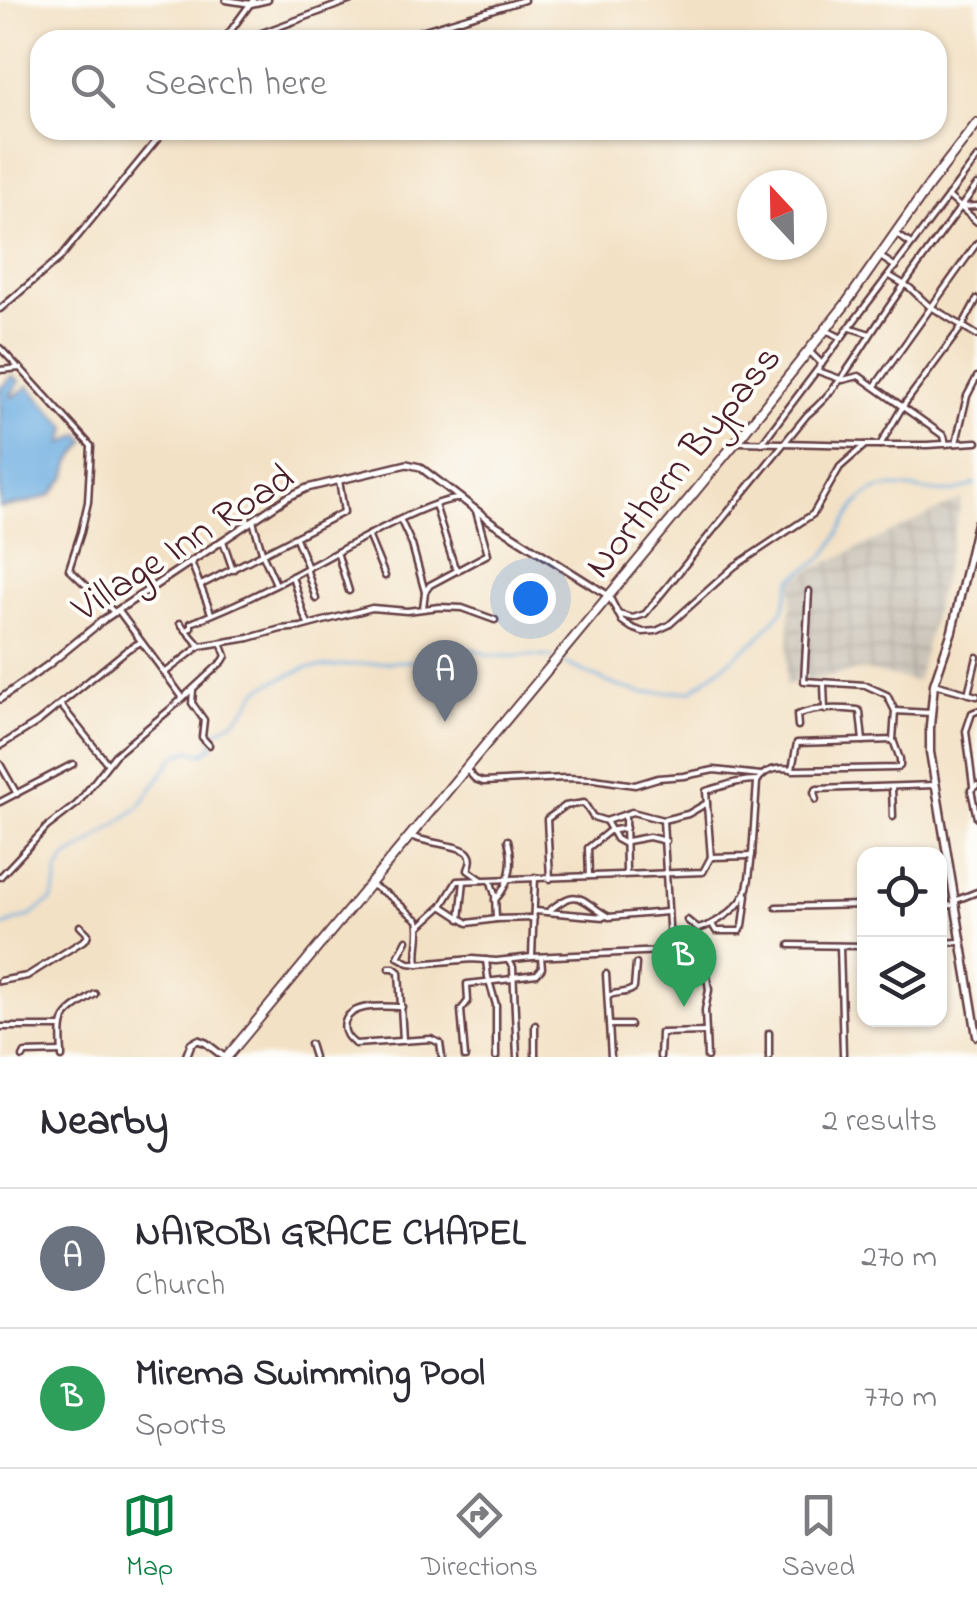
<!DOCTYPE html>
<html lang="en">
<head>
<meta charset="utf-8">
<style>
	:root { --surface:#fff; --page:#f7f7f7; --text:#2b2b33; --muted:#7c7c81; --line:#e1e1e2; --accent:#0b8043 }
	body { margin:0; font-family:"Indie Flower",sans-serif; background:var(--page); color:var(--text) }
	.controls { position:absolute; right:30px; bottom:30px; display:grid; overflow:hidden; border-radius:20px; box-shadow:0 2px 8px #0004 }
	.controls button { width:90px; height:90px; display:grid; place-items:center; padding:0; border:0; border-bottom:2px solid var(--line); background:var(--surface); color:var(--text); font:50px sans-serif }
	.compass { position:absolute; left:737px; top:170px; width:90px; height:90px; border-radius:50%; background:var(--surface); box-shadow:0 2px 8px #0004; rotate:338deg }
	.you { position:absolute; left:530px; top:598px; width:35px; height:35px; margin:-25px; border:8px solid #fff; border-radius:50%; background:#1a73e8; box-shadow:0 0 0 15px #1a73e833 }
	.badge { display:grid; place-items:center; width:65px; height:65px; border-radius:50%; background:var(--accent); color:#fff; font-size:32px; font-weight:700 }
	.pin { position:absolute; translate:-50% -82px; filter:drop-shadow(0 2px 5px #0008) }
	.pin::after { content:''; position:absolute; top:52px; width:35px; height:30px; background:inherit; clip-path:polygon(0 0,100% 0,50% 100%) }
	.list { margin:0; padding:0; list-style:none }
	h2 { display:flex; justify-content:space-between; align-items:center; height:130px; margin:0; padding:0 40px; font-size:42px }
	h2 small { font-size:32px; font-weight:400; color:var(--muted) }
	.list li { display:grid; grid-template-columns:65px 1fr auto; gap:30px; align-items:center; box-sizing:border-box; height:140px; padding:0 40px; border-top:2px solid var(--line) }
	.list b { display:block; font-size:38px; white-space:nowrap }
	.list p { margin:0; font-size:32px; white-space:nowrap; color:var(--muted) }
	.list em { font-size:32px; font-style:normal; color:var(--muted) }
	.icon { flex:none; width:55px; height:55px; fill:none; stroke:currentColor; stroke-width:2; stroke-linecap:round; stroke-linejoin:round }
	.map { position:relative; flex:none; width:977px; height:1057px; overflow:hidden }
	.search { position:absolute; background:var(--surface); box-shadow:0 2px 8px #0004; left:30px; right:30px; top:30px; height:110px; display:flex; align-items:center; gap:25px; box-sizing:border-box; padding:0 35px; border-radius:30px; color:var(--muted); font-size:38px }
	.sheet { height:410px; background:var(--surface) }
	nav { display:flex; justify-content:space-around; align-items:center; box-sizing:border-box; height:140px; border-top:2px solid var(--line); background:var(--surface); font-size:28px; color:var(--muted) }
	nav a { display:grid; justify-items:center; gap:5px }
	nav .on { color:var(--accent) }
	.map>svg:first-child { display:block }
	.industrial { fill:url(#industrial-grid) }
	.water { fill:#6eaee1; stroke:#5c6686; stroke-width:2.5 }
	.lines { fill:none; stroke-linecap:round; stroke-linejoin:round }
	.stream { stroke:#6eaee1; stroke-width:2.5 }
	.minor-casing { stroke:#633c42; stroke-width:9 }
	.tertiary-casing { stroke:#633c42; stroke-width:10 }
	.secondary-casing { stroke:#633c42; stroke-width:11 }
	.primary-casing { stroke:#633c42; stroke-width:12 }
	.minor { stroke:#fff; stroke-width:4 }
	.tertiary { stroke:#fff; stroke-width:5 }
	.secondary { stroke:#fff; stroke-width:6 }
	.primary { stroke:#fff; stroke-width:8 }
	.labels { text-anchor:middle; stroke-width:8; stroke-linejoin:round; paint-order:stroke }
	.street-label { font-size:40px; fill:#4a1f2b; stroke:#fdfcf7 }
</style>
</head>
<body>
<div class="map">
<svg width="977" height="1057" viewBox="0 0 977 1057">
	<defs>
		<pattern id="industrial-grid" width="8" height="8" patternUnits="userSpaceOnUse" patternTransform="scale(2.5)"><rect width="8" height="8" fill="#cac3b8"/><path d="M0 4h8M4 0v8" fill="none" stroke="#afa79e"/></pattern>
	</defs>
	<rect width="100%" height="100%" fill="#fdfcf7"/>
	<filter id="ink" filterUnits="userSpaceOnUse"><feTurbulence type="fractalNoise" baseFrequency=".01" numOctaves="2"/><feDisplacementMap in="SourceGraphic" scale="20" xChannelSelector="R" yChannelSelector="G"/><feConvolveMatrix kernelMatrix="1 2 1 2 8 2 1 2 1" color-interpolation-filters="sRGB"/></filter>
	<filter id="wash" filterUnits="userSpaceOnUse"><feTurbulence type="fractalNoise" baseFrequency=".0048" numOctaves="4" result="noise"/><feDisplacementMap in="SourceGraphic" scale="40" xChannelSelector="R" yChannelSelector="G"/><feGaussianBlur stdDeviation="2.25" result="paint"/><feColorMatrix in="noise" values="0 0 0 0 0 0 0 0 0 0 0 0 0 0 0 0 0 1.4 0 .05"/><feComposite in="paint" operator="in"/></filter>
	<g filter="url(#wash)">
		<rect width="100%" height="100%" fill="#f3e1c5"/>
		<path class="industrial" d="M962,499L917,682L863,670L785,686L793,579Z"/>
		<path class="water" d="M12,376L20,381L10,396H15L28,386L67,427L63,444L80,434L86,441L70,463L67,476L51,495L27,503L0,508V389Z"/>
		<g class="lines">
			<g class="stream">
				<path d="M560,661L616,686L645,693L691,691L757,639L783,610L792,579C802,570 815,566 824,556C843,536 851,492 884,488C920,483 937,503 975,484"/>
				<path d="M0,927L30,916L52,900L57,884V872L66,858L89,844L138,808L175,756L190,750L202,754L213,746L211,735L235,720L249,705L256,692L271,683L306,668L406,661L425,662L447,659L475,649C494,663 529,651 553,658"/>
			</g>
		</g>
	</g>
	<g filter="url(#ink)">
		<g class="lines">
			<g class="minor-casing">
				<g id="minor">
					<path d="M226,0L251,4L268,0"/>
					<path d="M224,40L253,0"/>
					<path d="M243,40L351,0"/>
					<path d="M391,40L524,0"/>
					<path d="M948,196L977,222"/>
					<path d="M961,207L977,206"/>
					<path d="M895,233L911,244"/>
					<path d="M879,256L896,267"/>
					<path d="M890,276L910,288L928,305L977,335"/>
					<path d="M0,309L60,258L165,130"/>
					<path d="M851,328L870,334"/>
					<path d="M826,330L842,338"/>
					<path d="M0,348L17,366"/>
					<path d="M809,351L822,364"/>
					<path d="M0,370L20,368L91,446L88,502L81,532L69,569L115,613"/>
					<path d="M818,371L843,380L859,376L944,436L946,444"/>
					<path d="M875,386L977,243"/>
					<path d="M739,442L865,445"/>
					<path d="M762,443L977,158"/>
					<path d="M956,443L967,396L977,377"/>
					<path d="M880,445L903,406L963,325L977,299"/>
					<path d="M435,505L454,565L458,571"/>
					<path d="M253,521L263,555L276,584"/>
					<path d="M401,521L412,545L425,592"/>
					<path d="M368,535L385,576"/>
					<path d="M296,538L308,568"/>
					<path d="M223,541L233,570"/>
					<path d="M337,552L349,591"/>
					<path d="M191,562L211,613"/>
					<path d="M307,571L316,599"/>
					<path d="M292,576L304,615L308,623"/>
					<path d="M201,585L344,512L339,480"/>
					<path d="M809,591L804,681L865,685L887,695L895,711"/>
					<path d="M609,596L622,621L632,628L643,632L656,631L669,625L735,566L813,514L840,467L865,445H927L977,442"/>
					<path d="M423,608L425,592L430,585L488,554L476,511"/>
					<path d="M118,610L183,698"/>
					<path d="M618,614L633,618L645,614L807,415C840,388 859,351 882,317C912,272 945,228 977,185"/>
					<path d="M180,623L200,646"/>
					<path d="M186,630L191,628V623C232,607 272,588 311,566C340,551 432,497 460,499"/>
					<path d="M166,672L200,646L249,638L281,629L301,627L372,608L407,611L439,607L462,608L495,620"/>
					<path d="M824,684L825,710"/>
					<path d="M934,684L977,696"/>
					<path d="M193,690L192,703L204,720L202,737L209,745"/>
					<path d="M968,694L977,657"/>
					<path d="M60,704L107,763"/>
					<path d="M798,726L797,715C815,707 838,708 858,710L860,712L863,741"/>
					<path d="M0,746L38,722L128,649L141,642"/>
					<path d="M0,764L17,794"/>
					<path d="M466,769L475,779L483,782L566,778L594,779L635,785L658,778L684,776L714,770L761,775"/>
					<path d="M793,770L897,768L900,766V759L893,740"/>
					<path d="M977,785L971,790L977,818"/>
					<path d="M973,786L966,731L972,713L977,711"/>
					<path d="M892,787L893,817"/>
					<path d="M816,800L814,792L817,789L935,785"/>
					<path d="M0,802L73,764"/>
					<path d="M625,815L626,874"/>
					<path d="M606,821L616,839L625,844"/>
					<path d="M411,836C424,843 462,845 468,853C473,859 470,864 468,870L482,880"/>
					<path d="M627,841L649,837L666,841"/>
					<path d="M711,858L706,791C724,786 738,780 757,780"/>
					<path d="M589,876L588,848L609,831L626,828"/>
					<path d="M0,877L47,827L77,804L115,755L173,707L223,661L226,656L221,643"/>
					<path d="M550,879L547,819L565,806L584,803L593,817L606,821L632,812L663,820L688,814L707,803"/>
					<path d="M491,882L495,895L496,919L534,918"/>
					<path d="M371,885C376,888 381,891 385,893C397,900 406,912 418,920C422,934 415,949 418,964L472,959L496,961L532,957L664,951L668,950L670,943L663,820"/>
					<path d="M495,900C511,883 514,862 508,840"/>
					<path d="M954,901L977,892"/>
					<path d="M442,906L468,923L496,919"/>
					<path d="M940,906L955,905"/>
					<path d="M776,907L864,905"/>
					<path d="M535,911L604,917"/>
					<path d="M548,912C580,884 581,902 609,917L667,912"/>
					<path d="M460,919L464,881"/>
					<path d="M687,920L698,929C716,924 743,907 747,888C750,878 750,866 752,855"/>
					<path d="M712,924L716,931H740L743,926L747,895"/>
					<path d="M420,926L442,906L457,881L703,872L711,857L749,856L752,855L757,782C764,769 779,767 792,769L797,743L893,740L895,711L931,713"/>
					<path d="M407,940L398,957L409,963L418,964"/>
					<path d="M940,943L960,942"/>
					<path d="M790,945L864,946"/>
					<path d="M840,946L843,1054"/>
					<path d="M532,957L535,877"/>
					<path d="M486,960L488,977L496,1005V1057"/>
					<path d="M508,960L513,967L517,1057"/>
					<path d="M389,968H394L399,972L403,1040"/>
					<path d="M606,974L611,1057"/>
					<path d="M512,977L537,974L542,968L541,957"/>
					<path d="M665,980L707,977L709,990L705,1010L707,1057"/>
					<path d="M0,981L27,976L86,939L88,934L80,926"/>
					<path d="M608,996C616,991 626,995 634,988L636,964"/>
					<path d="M402,1007C386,1007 351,1002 345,1022C342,1033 349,1039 355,1044L431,1039L440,1043L442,1057"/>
					<path d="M535,1025V1057"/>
					<path d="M609,1025H630"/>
					<path d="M0,1027H60"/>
					<path d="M769,1033V1057"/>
					<path d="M310,1044L314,1057"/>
					<path d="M23,1057L25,1053L62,1052"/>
					<path d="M62,1057C60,1014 60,1017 95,994"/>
					<path d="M465,1057L461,1010L468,1001L467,984L512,979"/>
					<path d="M660,1057L661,1033L706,1032"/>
				</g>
			</g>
			<g class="tertiary-casing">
				<g id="tertiary">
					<path d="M0,699L48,665L103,620L288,497L307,488L407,464L420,467L493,523L609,596"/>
					<path d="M186,1057L191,1044L198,1040L206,1043L224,1057"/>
				</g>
			</g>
			<g class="secondary-casing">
				<path id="secondary" d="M977,523L952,631L934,684L930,726V752L937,793L977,1036"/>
			</g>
			<g class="primary-casing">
				<path id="primary" d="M227,1057L741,436L845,305L930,184L977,123"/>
			</g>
			<use href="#minor" class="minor"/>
			<use href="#tertiary" class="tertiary"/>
			<use href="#secondary" class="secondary"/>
			<use href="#primary" class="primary"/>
		</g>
	</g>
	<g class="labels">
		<g class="street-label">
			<text transform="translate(681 460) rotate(-51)" y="14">Northern Bypass</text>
			<text transform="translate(182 541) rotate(-33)" y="14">Village Inn Road</text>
		</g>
	</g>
</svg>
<div class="controls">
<button><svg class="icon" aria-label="locate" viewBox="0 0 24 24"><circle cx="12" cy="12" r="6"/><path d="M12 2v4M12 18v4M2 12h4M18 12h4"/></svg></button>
<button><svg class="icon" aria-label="layers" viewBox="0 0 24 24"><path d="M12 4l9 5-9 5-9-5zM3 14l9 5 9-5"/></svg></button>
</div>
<svg class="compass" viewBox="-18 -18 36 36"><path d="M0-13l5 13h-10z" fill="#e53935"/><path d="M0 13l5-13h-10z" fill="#7c7c81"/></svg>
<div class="you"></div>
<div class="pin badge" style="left:445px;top:722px;background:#6b7280">A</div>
<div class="pin badge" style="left:684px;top:1007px;background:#2e9e5b">B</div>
<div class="search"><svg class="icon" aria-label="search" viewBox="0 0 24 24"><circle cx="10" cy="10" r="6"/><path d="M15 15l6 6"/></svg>Search here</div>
</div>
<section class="sheet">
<h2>Nearby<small>2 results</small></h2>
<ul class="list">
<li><span class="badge" style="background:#6b7280">A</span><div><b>NAIROBI GRACE CHAPEL</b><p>Church</p></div><em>270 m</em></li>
<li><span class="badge" style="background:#2e9e5b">B</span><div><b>Mirema Swimming Pool</b><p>Sports</p></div><em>770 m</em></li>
</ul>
</section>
<nav>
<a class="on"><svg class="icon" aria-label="map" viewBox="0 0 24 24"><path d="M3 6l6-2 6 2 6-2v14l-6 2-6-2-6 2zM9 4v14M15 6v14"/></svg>Map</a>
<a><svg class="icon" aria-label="directions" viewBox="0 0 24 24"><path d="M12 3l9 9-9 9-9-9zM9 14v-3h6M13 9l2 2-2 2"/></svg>Directions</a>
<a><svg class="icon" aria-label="saved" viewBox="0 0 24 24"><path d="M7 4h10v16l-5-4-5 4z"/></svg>Saved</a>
</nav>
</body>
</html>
